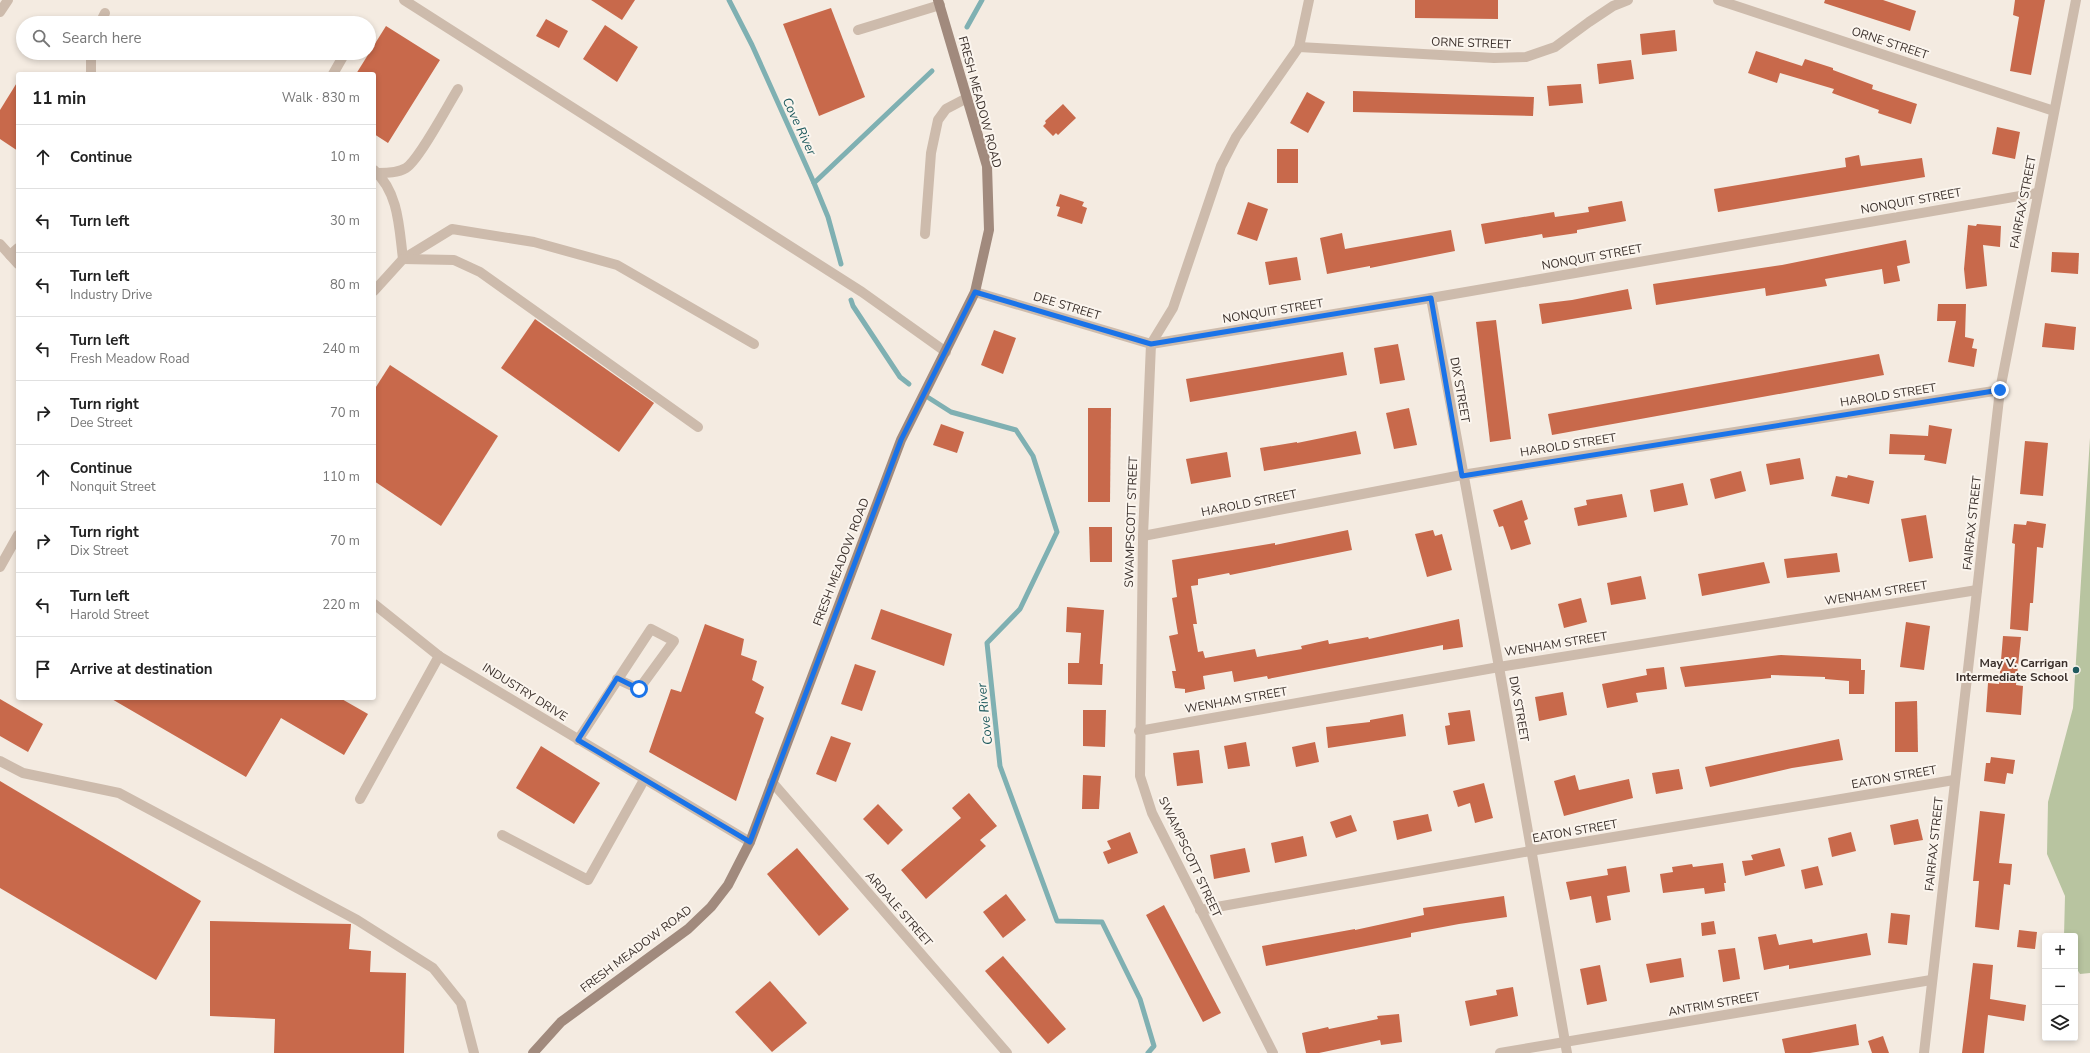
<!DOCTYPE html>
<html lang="en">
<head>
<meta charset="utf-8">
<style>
	:root { --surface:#fff; --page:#f6f6f6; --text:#222; --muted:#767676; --line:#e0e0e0 }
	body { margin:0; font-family:"Nunito Sans",sans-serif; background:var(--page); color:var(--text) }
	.controls { position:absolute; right:12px; bottom:12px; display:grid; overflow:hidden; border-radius:4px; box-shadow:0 2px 6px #0003 }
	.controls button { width:36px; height:36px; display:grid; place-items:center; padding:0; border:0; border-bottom:1px solid var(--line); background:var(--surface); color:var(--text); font:20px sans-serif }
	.stop { position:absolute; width:12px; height:12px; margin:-9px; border:3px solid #1a73e8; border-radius:50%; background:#fff }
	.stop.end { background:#1a73e8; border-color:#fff; box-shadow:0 1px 4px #0008 }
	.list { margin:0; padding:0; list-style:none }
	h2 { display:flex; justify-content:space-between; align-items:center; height:52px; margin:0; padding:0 16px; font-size:17px }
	h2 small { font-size:13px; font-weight:400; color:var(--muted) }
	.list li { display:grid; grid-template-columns:26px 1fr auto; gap:12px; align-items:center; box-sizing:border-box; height:64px; padding:0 16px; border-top:1px solid var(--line) }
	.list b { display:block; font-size:15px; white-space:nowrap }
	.list p { margin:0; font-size:13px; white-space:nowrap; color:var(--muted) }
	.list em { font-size:13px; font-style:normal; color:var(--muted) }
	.icon { flex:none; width:22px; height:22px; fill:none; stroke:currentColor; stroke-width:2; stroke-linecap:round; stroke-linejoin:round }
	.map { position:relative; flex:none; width:2090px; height:1053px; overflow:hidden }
	.search { position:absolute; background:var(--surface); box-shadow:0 2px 6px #0003; left:16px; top:16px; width:360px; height:44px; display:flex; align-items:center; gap:10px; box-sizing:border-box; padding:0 14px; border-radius:22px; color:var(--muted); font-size:15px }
	.panel { position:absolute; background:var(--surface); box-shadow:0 2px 6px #0003; left:16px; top:72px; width:360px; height:628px; border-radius:4px }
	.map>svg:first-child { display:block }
	.green { fill:#b8c4a0 }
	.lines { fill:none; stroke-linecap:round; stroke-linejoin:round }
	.stream { stroke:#7fb0b2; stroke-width:5 }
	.building { fill:#c8694b }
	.lane { stroke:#cdbbac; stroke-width:10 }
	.street { stroke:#cdbbac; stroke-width:10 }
	.secondary { stroke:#a18a7d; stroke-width:10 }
	.route { stroke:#1a73e8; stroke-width:5 }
	.poi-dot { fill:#1f5a5e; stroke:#fbf5ee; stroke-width:1.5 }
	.labels { text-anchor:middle; stroke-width:4; stroke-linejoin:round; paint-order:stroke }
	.street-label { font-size:12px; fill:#3b302b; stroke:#fbf5ee }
	.poi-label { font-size:12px; font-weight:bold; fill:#3b302b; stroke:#fbf5ee; text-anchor:end }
	.water-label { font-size:13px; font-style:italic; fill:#1f5a5e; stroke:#fbf5ee }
</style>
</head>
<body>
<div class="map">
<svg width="2090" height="1053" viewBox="0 0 2090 1053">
	<rect width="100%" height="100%" fill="#f4ebe1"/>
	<path class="green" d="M2090,438V973L2080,974L2075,966V936H2064L2065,896L2047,854L2048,802L2073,708Z"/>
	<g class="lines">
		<g class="stream">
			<path d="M729,0L752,45L814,183L828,217L841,264"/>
			<path d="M967,27L982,0"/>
			<path d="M814,183L932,71"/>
			<path d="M851,300L853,306L900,377L909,384"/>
			<path d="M929,398L951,412L1016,430L1033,456L1057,532L1020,609L987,643L1000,766L1057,921L1102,922L1140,999L1154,1046L1148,1053"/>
		</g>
	</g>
	<g class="building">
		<path d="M591,0H635L622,20Z"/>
		<path d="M1415,0H1498V19L1415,18Z"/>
		<path d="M1825,0H1883L1916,11L1910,31L1824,3Z"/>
		<path d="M2015,0H2045L2031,75L2010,71L2019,17L2013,15Z"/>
		<path d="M831,8L865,97L819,116L783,24Z"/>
		<path d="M546,19L568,31L559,48L536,36Z"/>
		<path d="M605,25L638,47L617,82L583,59Z"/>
		<path d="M386,26L440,60L388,143L374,134V74H356Z"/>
		<path d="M1675,30L1677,51L1642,55L1640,34Z"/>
		<path d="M1756,51L1802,66L1805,59L1833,68V70L1873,85L1872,89L1917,104L1911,124L1878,113L1879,110L1832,93L1834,89L1780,73L1777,83L1748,73Z"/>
		<path d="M1631,60L1634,79L1599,84L1597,64Z"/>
		<path d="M18,81V151L0,139V110Z"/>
		<path d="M1581,84L1583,103L1549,106L1547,86Z"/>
		<path d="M1353,91L1534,97L1533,116L1353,112Z"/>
		<path d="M1307,92L1325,102L1308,133L1290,123Z"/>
		<path d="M1063,104L1076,118L1058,135L1056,133L1053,136L1043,126L1046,123L1045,121Z"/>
		<path d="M1997,127L2020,132L2015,159L1992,154Z"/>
		<rect x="1277" y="149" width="21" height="34"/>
		<path d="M1859,155L1861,166L1922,158L1925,177L1718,212L1714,189L1846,167L1845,158Z"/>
		<path d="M1060,194L1084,202L1082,206L1087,208L1082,224L1057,216L1060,207L1056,206Z"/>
		<path d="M1622,201L1626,221L1577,230V233L1543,238L1542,234L1485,244L1481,224L1554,212L1555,217L1589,212L1588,207Z"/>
		<path d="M1248,202L1268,209L1257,241L1237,234Z"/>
		<path d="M1977,224L2001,226L2000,247L1983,245L1987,286L1966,289L1964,269L1968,225L1976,226Z"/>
		<path d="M1451,230L1455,251L1370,268V266L1327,274L1320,238L1342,233L1345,249Z"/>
		<path d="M1906,240L1910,263L1897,266L1900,281L1884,284L1882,269L1825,279L1827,286L1766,296L1765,288L1656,305L1653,284L1782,265Z"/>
		<path d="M2052,252L2079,253L2078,274L2051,272Z"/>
		<path d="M1297,257L1301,280L1269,285L1265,262Z"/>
		<path d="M1628,289L1632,309L1542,324L1539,304L1572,300Z"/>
		<path d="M1938,304H1966L1965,337L1974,339L1972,348L1977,349L1974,367L1948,362L1956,321H1937Z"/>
		<path d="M535,319L654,403L619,452L501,368Z"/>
		<path d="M1496,320L1511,439L1490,442L1476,322Z"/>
		<path d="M2045,323L2076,327L2074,350L2042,347Z"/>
		<path d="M994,330L1016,338L1003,374L981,365Z"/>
		<path d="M1398,344L1405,380L1380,384L1374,348Z"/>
		<path d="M1343,352L1347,375L1190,402L1186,379Z"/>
		<path d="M1879,354L1884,375L1552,435L1548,414Z"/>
		<path d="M390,365L498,436L441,526L374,481V390Z"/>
		<path d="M1088,408H1111L1110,502H1088Z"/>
		<path d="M1409,408L1417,445L1394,449L1386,413Z"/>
		<path d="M941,424L964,432L957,453L933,445Z"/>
		<path d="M1929,425L1952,429L1946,464L1924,460L1925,455L1889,454L1890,434L1928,436Z"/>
		<path d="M1356,431L1361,454L1264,471L1260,448L1297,442V443Z"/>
		<path d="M2025,441L2048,443L2043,496L2020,494Z"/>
		<path d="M1227,452L1231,477L1191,484L1186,459Z"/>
		<path d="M1800,458L1804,479L1770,485L1766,464Z"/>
		<path d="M1741,471L1746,491L1715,499L1710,479Z"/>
		<path d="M1848,475L1874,481L1869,504L1831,496L1836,476L1847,478Z"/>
		<path d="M1683,483L1688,505L1654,512L1650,490Z"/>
		<path d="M1622,494L1627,517L1578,526L1574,508L1587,505L1586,500Z"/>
		<path d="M1522,500L1528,519L1524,521L1531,544L1511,550L1503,526L1499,527L1493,510Z"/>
		<path d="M1926,515L1933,558L1909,562L1901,519Z"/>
		<path d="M2027,521L2046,524L2043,548L2037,547L2033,603H2030L2028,631L2010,629L2015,544L2012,543L2014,524L2026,525Z"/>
		<path d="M1089,527H1112V562H1090Z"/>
		<path d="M1348,530L1352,550L1230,575L1229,573L1198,579V585L1191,586L1197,624H1193L1198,652L1203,651L1205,658L1255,649L1257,657L1302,649L1301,646L1328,640L1329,644L1368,637L1369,639L1459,619L1463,647L1443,650V645L1268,679L1267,676L1234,682L1232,671L1203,676L1205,689L1185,693V689L1175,688L1172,671H1176L1169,636L1178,634L1172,598L1177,597L1172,560L1275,543V545Z"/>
		<path d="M1433,530L1435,536L1442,534L1452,570L1427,577L1415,534Z"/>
		<path d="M1837,553L1840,572L1787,578L1784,559Z"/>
		<path d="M1764,562L1770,583L1702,596L1698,574Z"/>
		<path d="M1641,576L1646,599L1611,605L1607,583Z"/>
		<path d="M1581,598L1587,622L1564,628L1558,604Z"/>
		<path d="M1067,607L1104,610L1100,664H1103L1102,685L1068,684V663H1079L1081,633L1066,632Z"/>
		<path d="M881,609L952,634L944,666L871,639Z"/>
		<path d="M1906,622L1930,626L1924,670L1900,667Z"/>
		<path d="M705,624L744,639L741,655L757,661L752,680L764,687L755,713L764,718L736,801L649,752L671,689L681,692Z"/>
		<path d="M2003,636L2021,637L2016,685L2023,686L2021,715L1986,712L1988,683L1999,684Z"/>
		<path d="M1781,655L1861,659V670H1865L1864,694H1849V681L1825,679V677L1771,675V678L1685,687L1680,667Z"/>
		<path d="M855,664L876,671L862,711L841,704Z"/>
		<path d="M1664,667L1667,689L1636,693L1638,702L1607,708L1602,684L1647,675L1646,669Z"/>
		<path d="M1563,692L1567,715L1539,721L1535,697Z"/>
		<path d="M110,698H340L368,714L344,755L281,718L246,777Z"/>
		<path d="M0,699L43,724L28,752L0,736Z"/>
		<path d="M1917,701L1918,752H1895V702Z"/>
		<path d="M1083,710H1106L1105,747L1083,746Z"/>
		<path d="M1470,710L1475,741L1448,745L1445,726L1450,725L1448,713Z"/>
		<path d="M1403,714L1406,736L1328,748L1326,727L1370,722V720Z"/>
		<path d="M831,736L851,743L836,782L816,774Z"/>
		<path d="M1839,739L1843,760L1792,768L1710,787L1705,767Z"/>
		<path d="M1246,742L1250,766L1228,769L1224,746Z"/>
		<path d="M1315,742L1319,762L1296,767L1292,747Z"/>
		<path d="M541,746L600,783L574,824L516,788Z"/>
		<path d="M1199,750L1203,783L1177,786L1173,753Z"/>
		<path d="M1991,757L2015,760L2013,774L2007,773L2005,784L1984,781L1986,763H1990Z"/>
		<path d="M1679,769L1683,789L1656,794L1652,773Z"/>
		<path d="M1083,775L1101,776L1099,809H1082Z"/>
		<path d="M1575,775L1579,790L1629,779L1633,798L1564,816L1554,781Z"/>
		<path d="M0,781L201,901L156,980L0,888Z"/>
		<path d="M1484,783L1493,818L1475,823L1470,803L1458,807L1453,791Z"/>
		<path d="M969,793L997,826L980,840L986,846L926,899L901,870L961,818L952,808Z"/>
		<path d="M878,804L903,830L888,845L863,819Z"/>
		<path d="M1980,811L2005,814L1999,863L2012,864L2010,885L2004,884L1999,930L1975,927L1979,881H1973Z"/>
		<path d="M1428,814L1432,831L1397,840L1393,821Z"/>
		<path d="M1351,815L1357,831L1336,838L1330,822Z"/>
		<path d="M1918,819L1923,840L1894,845L1890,825Z"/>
		<path d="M1130,832L1138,853L1108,864L1103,852L1111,849L1107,841Z"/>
		<path d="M1851,832L1856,851L1832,857L1828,838Z"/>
		<path d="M1303,836L1307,856L1275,863L1271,843Z"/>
		<path d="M797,848L849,909L819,936L767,874Z"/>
		<path d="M1245,848L1250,872L1214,879L1210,855Z"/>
		<path d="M1780,848L1785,866L1745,876L1742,861L1753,860L1751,855Z"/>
		<path d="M1723,863L1726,883H1724L1725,891L1705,894L1704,888L1663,893L1660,874L1673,872L1672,867L1692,864L1693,867Z"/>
		<path d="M1626,866L1630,892L1607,896L1611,920L1596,923L1591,896L1570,900L1566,882L1608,875L1607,869Z"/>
		<path d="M1818,866L1823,885L1805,889L1801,870Z"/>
		<path d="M1006,894L1026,920L1003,938L983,912Z"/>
		<path d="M1504,896L1507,917L1459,924L1411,933V937L1266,966L1262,946L1355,929V930L1424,915L1423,908Z"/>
		<path d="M1164,905L1221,1013L1203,1022L1146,915Z"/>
		<path d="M1891,913L1910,915L1907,945L1888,943Z"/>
		<path d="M210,921L351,924L349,949L371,951L370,972L406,973L404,1053H274L275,1019L210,1016Z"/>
		<path d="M1714,921L1716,934L1702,936L1701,923Z"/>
		<path d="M2019,930L2037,932L2035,949L2017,947Z"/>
		<path d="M1867,933L1871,955L1789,969V965L1764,970L1758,937L1776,934L1779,945L1812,939L1813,943Z"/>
		<path d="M1735,948L1740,979L1723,982L1718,950Z"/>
		<path d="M1003,956L1066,1029L1048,1044L985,971Z"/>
		<path d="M1681,958L1684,977L1650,983L1646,964Z"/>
		<path d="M1973,963L1993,965L1990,999L2026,1005L2024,1021L1988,1015L1984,1053H1962Z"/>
		<path d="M1600,965L1607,1001L1587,1005L1580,969Z"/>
		<path d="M770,981L807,1023L772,1052L735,1012Z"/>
		<path d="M1513,987L1518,1016L1470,1026L1465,1001L1497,995L1496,990Z"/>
		<path d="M1399,1014L1402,1042L1381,1045L1380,1040L1319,1053H1306L1302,1033L1328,1027L1329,1029L1378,1019L1377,1016Z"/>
		<path d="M1856,1024L1859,1045L1810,1053H1785L1782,1039Z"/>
		<path d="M1883,1036L1889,1053H1872L1868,1041Z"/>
	</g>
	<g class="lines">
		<g class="lane">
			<path d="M404,0L862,292L946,352"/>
			<path d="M0,12L8,0"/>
			<path d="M100,23L105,13"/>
			<path d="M858,30L940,5"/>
			<path d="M91,53V74"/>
			<path d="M333,74L345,53"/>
			<path d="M374,170C399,193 399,227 403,259"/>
			<path d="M378,173C387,173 398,173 406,168C419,160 448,105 458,89"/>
			<path d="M925,234L931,153L938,120L946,109L967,98"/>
			<path d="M10,255L18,248"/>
			<path d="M403,259L452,229L534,242L617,265L754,344"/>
			<path d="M403,259L454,260L480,272L698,427"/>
			<path d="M0,567L18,535"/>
			<path d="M578,740L651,629L674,641L639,689L617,679"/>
			<path d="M0,761L23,773L119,793L357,920L433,968L461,1003L474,1053"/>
			<path d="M360,799L439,656"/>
			<path d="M502,835L588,880L644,780"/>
		</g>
		<g class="street">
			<path d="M1718,0L2054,111"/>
			<path d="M1299,47L1494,58L1526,57L1555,47L1589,22L1613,6L1628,0"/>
			<path d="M0,244L18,264"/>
			<path d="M374,291L403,259"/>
			<path d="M975,292L1151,344L1431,298L2037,193"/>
			<path d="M1431,298L1499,667L1567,1053"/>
			<path d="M1143,536L1462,475L2000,390"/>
			<path d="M374,604L439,656L750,842"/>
			<path d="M1139,731L1499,667L1977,590"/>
			<path d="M772,782L1007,1053"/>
			<path d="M1200,910L1530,851L1954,780"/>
			<path d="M1273,1053L1152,813L1140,776L1143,536L1151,344L1173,308L1221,166L1236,137L1299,47L1309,0"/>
			<path d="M1500,1053L1931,980"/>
			<path d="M1924,1053L2000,390L2076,0"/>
		</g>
		<path class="secondary" d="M533,1053L561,1022L688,929L711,907L728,885L750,842L901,440L975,292L989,230L987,166L938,0"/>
	</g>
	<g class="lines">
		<path class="route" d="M639,689L617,678L578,740L750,842L901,440L975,292L1151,344L1431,298L1462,476L2000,390"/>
	</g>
	<circle class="poi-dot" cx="2076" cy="670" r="4"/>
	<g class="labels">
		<g class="street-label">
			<text transform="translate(1471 43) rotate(2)" y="4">ORNE STREET</text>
			<text transform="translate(1890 43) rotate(18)" y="4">ORNE STREET</text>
			<text transform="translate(980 102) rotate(75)" y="4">FRESH MEADOW ROAD</text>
			<text transform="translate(1911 201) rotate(-10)" y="4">NONQUIT STREET</text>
			<text transform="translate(2023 202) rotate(-79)" y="4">FAIRFAX STREET</text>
			<text transform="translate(1592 257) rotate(-10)" y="4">NONQUIT STREET</text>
			<text transform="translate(1067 306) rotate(17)" y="4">DEE STREET</text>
			<text transform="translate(1273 311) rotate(-9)" y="4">NONQUIT STREET</text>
			<text transform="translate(1460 390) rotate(80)" y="4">DIX STREET</text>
			<text transform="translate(1888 395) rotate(-9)" y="4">HAROLD STREET</text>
			<text transform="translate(1568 445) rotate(-9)" y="4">HAROLD STREET</text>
			<text transform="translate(1249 503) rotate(-11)" y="4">HAROLD STREET</text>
			<text transform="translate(1131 522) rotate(-88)" y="4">SWAMPSCOTT STREET</text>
			<text transform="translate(1972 523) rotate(-84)" y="4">FAIRFAX STREET</text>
			<text transform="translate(841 562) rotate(-69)" y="4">FRESH MEADOW ROAD</text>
			<text transform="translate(1876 593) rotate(-9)" y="4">WENHAM STREET</text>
			<text transform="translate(1556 644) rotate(-9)" y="4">WENHAM STREET</text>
			<text transform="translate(525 692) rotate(32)" y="4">INDUSTRY DRIVE</text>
			<text transform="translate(1236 700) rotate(-10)" y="4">WENHAM STREET</text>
			<text transform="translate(1519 709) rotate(80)" y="4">DIX STREET</text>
			<text transform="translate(1894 777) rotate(-10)" y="4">EATON STREET</text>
			<text transform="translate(1575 831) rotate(-10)" y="4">EATON STREET</text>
			<text transform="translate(1934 844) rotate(-84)" y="4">FAIRFAX STREET</text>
			<text transform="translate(1190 857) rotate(65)" y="4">SWAMPSCOTT STREET</text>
			<text transform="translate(899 909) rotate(49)" y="4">ARDALE STREET</text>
			<text transform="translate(636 949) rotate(-37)" y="4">FRESH MEADOW ROAD</text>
			<text transform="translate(1714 1004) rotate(-10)" y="4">ANTRIM STREET</text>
		</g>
		<g class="poi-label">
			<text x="2068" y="667">May V. Carrigan<tspan x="2068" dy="14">Intermediate School</tspan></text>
		</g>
		<g class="water-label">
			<text transform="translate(800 126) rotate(65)" y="5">Cove River</text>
			<text transform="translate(984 714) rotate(-96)" y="5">Cove River</text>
		</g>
	</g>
</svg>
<div class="controls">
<button>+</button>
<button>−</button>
<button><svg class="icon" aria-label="layers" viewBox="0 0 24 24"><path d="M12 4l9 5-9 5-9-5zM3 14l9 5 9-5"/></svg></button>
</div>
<div class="stop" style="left:639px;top:689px"></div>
<div class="stop end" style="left:2000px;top:390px"></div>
<div class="search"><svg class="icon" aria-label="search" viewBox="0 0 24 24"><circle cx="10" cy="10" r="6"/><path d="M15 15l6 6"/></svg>Search here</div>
<section class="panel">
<h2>11 min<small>Walk · 830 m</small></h2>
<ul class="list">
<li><svg class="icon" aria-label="ahead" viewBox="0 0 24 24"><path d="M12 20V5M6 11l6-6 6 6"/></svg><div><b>Continue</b></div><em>10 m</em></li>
<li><svg class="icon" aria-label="left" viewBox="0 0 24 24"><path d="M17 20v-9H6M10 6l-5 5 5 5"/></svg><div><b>Turn left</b></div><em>30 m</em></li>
<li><svg class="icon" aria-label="left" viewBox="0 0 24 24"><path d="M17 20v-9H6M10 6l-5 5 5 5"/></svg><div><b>Turn left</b><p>Industry Drive</p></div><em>80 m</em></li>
<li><svg class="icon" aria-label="left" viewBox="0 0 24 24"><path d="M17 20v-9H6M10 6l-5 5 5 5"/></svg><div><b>Turn left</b><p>Fresh Meadow Road</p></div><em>240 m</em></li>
<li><svg class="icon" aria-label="right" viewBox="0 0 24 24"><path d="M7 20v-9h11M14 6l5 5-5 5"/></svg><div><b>Turn right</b><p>Dee Street</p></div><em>70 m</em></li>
<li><svg class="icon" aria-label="ahead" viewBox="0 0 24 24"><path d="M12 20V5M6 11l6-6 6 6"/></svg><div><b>Continue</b><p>Nonquit Street</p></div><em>110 m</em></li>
<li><svg class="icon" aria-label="right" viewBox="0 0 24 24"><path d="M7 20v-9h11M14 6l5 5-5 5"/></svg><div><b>Turn right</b><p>Dix Street</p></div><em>70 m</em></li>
<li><svg class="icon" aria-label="left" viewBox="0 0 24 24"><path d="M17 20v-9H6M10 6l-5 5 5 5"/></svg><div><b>Turn left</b><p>Harold Street</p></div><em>220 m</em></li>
<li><svg class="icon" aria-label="arrive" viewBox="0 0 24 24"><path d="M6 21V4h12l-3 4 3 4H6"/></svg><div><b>Arrive at destination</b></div></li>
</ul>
</section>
</div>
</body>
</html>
